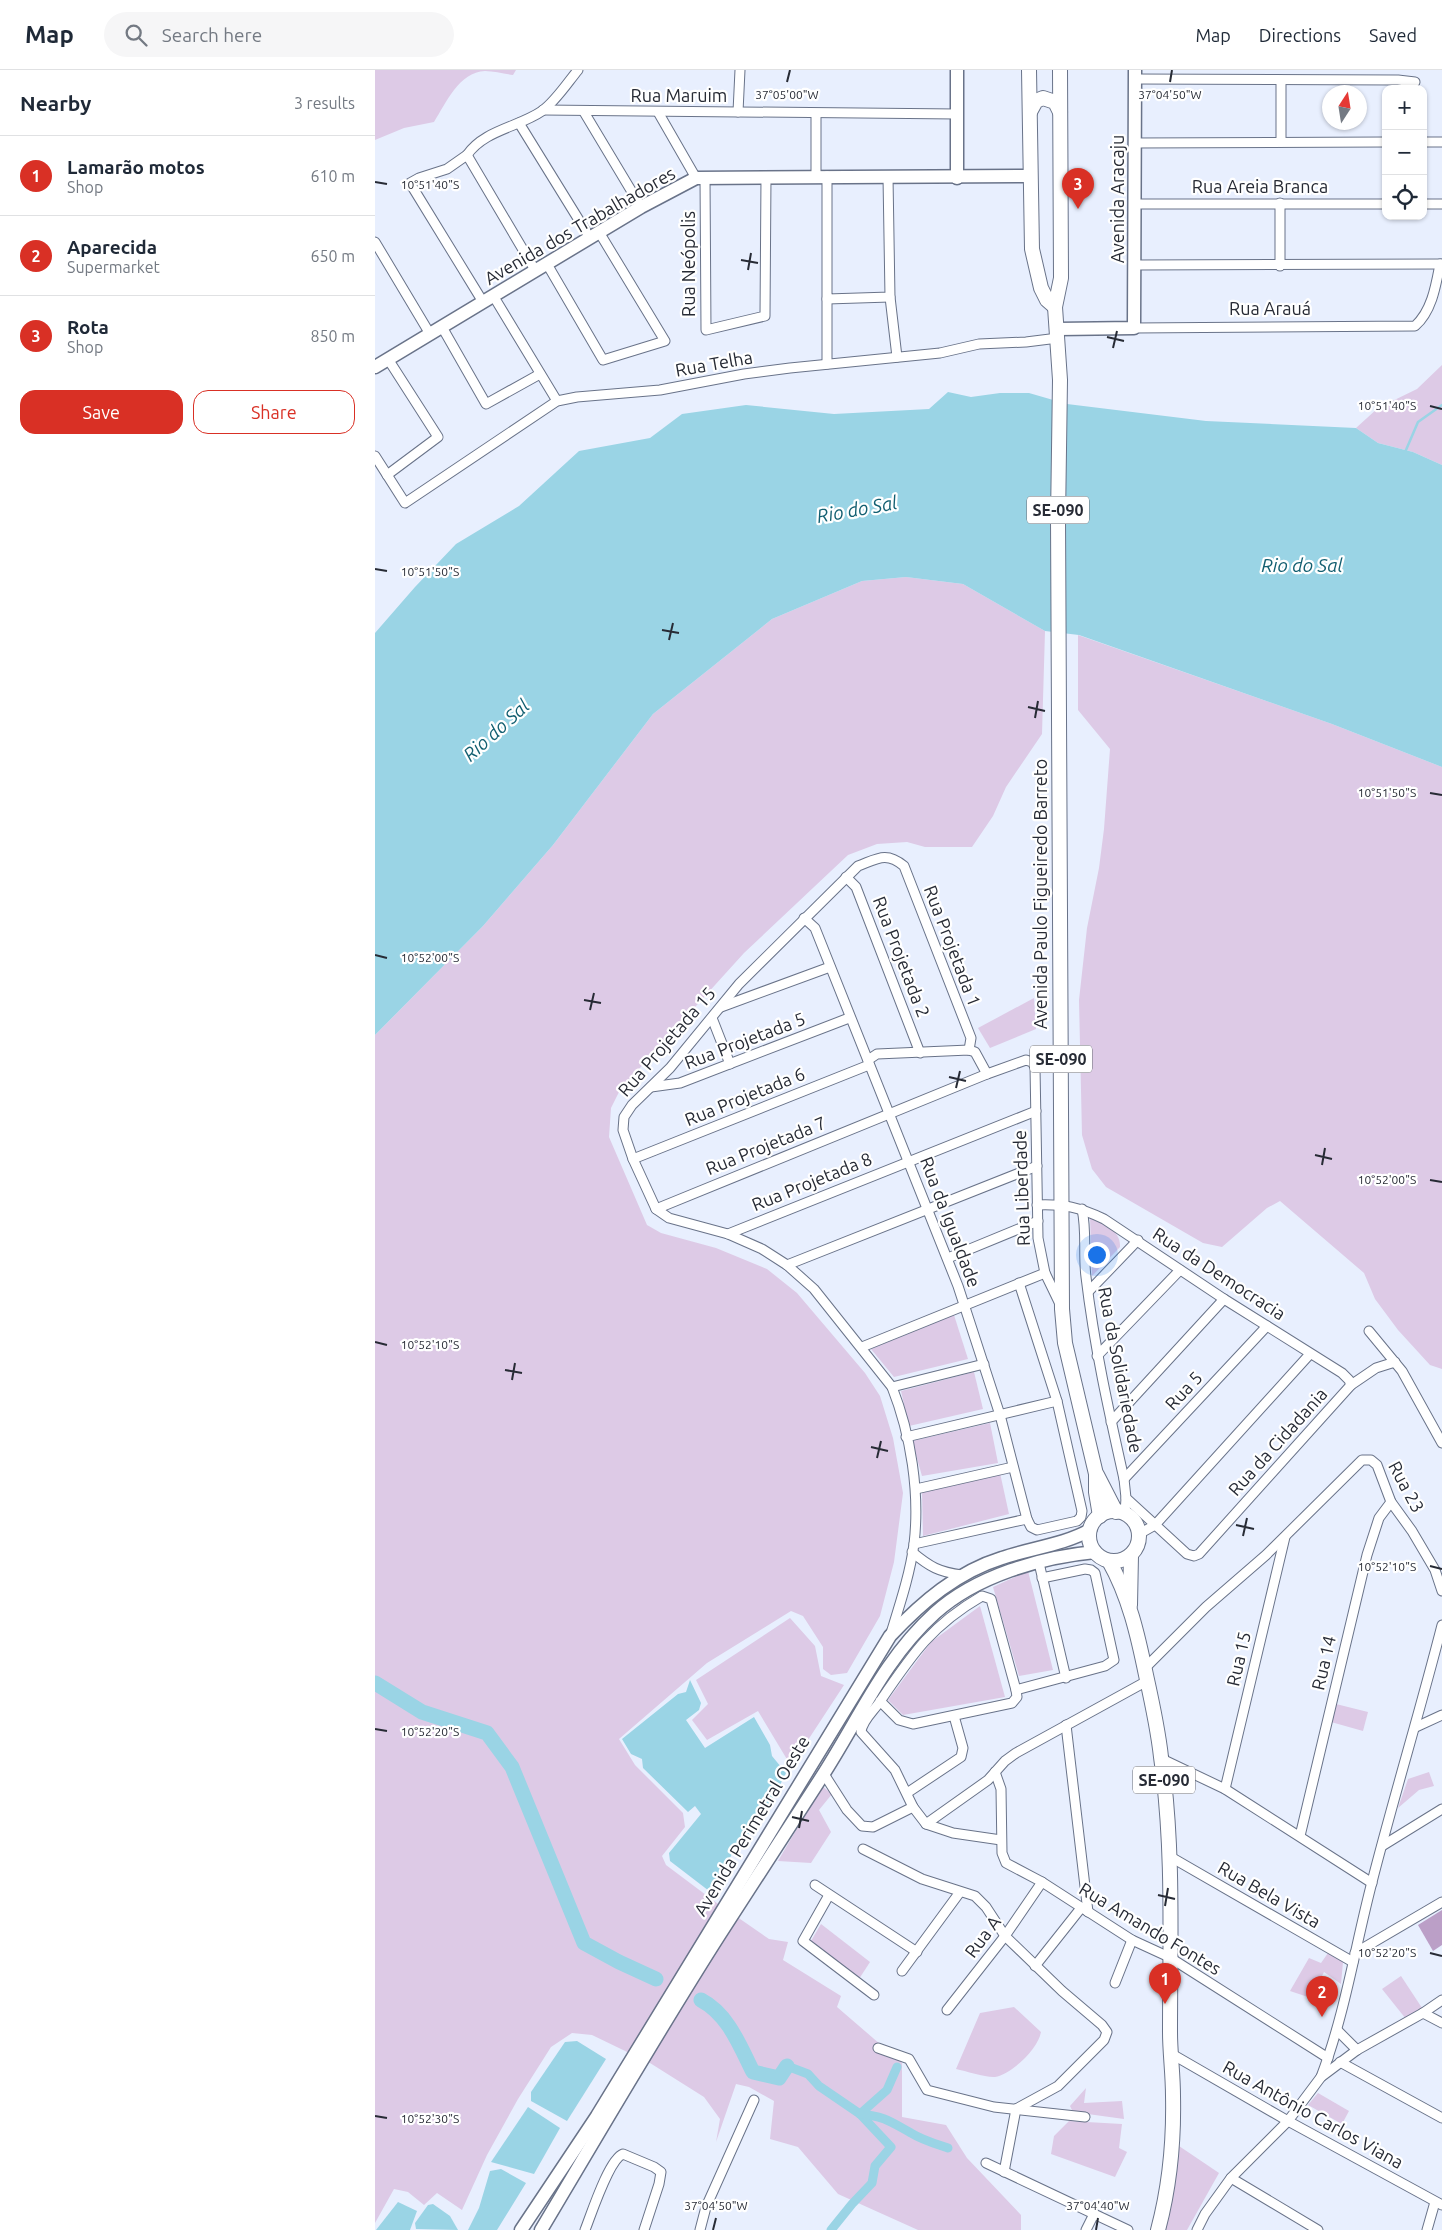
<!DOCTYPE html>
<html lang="en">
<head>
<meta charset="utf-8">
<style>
	:root { --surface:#fff; --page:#f6f6f7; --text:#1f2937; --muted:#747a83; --line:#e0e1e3; --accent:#d93025 }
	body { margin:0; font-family:Ubuntu,sans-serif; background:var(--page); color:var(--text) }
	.controls { position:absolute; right:15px; top:15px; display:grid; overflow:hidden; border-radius:10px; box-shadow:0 1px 4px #0004 }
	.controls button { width:45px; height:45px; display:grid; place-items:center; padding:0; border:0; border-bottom:1px solid var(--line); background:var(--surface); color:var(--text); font:25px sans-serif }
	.compass { position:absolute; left:947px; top:15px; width:45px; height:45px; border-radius:50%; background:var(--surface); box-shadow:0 1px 4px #0004; rotate:12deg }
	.you { position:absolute; left:721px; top:1184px; width:18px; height:18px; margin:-12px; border:4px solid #fff; border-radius:50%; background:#1a73e8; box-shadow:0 0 0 8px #1a73e833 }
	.badge { display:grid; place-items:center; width:32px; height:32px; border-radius:50%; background:var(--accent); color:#fff; font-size:16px; font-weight:700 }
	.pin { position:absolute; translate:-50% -41px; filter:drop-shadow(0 1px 2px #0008) }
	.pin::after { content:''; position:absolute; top:26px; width:18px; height:15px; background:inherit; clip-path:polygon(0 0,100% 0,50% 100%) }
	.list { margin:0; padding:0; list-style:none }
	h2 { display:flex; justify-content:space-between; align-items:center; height:65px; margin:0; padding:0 20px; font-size:21px }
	h2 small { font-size:16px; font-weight:400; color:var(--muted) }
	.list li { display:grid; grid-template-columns:32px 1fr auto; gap:15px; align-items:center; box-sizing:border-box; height:80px; padding:0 20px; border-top:1px solid var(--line) }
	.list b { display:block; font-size:19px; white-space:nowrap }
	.list p { margin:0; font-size:16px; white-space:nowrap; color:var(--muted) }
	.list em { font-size:16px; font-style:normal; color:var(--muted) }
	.actions { display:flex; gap:10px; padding:15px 20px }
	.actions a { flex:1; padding:11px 0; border:1px solid var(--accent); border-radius:15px; text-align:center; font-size:18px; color:var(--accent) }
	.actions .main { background:var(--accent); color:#fff }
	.icon { flex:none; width:28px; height:28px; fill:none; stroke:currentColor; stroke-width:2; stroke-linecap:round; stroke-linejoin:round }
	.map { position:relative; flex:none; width:1067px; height:2160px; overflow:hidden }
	header { display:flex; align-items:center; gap:30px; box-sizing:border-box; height:70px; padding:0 25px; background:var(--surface); border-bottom:1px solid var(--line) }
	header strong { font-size:24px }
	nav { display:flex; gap:28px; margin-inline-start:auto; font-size:18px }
	.search { width:350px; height:45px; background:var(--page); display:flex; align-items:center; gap:12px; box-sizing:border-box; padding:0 18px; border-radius:28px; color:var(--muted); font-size:19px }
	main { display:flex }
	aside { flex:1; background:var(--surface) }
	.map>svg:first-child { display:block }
	.green { fill:#ddcae6 }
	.forest { fill:#bb9fc7 }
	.water { fill:#9ad4e5 }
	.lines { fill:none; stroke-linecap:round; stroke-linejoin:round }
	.stream { stroke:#9ad4e5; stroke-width:2.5 }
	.canal { stroke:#9ad4e5; stroke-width:9 }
	.river { stroke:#9ad4e5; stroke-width:15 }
	.street-casing { stroke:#697389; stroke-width:11 }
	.secondary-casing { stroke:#697389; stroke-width:15 }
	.primary-casing { stroke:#697389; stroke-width:16 }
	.street { stroke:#fff; stroke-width:9 }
	.secondary { stroke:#fff; stroke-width:12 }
	.primary { stroke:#fff; stroke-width:14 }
	.ticks { fill:none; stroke:#272b35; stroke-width:2 }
	.labels { text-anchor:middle; stroke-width:4.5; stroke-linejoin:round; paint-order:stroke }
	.shield { fill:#fff; stroke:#686b72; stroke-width:1 }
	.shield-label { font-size:16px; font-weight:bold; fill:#272b35 }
	.street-label { font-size:18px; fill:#272b35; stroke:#fff }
	.water-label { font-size:19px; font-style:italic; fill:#125f71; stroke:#fff }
	.ticks-label { font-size:12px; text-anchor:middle; fill:#272b35; stroke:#fff; stroke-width:4.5; stroke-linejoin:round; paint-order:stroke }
</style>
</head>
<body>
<header>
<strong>Map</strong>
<div class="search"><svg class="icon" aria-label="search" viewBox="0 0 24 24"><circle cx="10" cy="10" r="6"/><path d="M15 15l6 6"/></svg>Search here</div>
<nav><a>Map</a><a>Directions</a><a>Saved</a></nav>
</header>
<main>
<aside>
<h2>Nearby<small>3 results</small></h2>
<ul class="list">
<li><span class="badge">1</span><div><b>Lamarão motos</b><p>Shop</p></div><em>610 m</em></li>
<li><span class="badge">2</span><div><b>Aparecida</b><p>Supermarket</p></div><em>650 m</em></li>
<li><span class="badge">3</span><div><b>Rota</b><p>Shop</p></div><em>850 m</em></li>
</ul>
<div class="actions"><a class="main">Save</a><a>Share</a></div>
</aside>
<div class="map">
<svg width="1067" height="2160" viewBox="0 0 1067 2160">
	<rect width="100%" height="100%" fill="#e8effe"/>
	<g class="green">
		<path d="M0,0H141L138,5C129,4 119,1 110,1C84,2 71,33 59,52L29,58L0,70Z"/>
		<path d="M1067,295V395L1038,382L1003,373L981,358L1003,338L1042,319Z"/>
		<path d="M531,507L588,514L670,561L667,664L631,717L618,746L597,777H550L532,772L502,774L473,785L369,883L245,1020L236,1038L234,1067L272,1155L286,1163L341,1178L392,1199L422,1223L490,1303L505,1326L518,1368L528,1423L519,1492L505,1546L472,1603L456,1605L448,1599V1577L428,1546L416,1541L332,1593L244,1669L260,1695L308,1743L310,1757L287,1786L291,1795L339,1831L394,1869L413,1872L408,1890L466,1926L462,1937L527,1993V2047L571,2055L592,2088L646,2145V2160H543L463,2124L423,2077L395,2069L399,2031L374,2017L361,2014L341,2072L345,2049L329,2027L275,1993L217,1965L197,1963L176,1977L143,2029L112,2085L87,2140L62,2123L49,2135L33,2122L19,2119L0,2153V965L108,856L178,775L278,644L397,549L487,511Z"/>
		<path d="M703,565L957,654L1067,697V1299L1055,1295L1023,1260L1000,1229L989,1203L905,1131L892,1138L847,1177L828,1173L731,1117L717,1099L707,1065L704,930L712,858L724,798L729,759L735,679L703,640Z"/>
		<path d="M659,928L661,959L615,978L603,958Z"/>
		<path d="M715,1147C729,1155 746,1160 745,1177L717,1206Z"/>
		<path d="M579,1245L593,1289L519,1307L496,1279Z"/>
		<path d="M599,1302L608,1339L534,1356L526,1321Z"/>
		<path d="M615,1353L623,1393L547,1406L537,1371Z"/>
		<path d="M625,1403L634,1444L548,1466L547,1422Z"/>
		<path d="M653,1501L678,1600L644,1606L618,1517Z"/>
		<path d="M605,1536L630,1627L528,1645L513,1630L556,1572Z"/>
		<path d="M415,1548L440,1576L446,1606L469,1615L416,1696L383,1641L332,1670L317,1650L333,1634L321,1610Z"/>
		<path d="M961,1634L993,1642L988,1661L956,1652Z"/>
		<path d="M1054,1702L1059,1716L1044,1720L1023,1738L1033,1709Z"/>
		<path d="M447,1716L457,1724L444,1740L456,1762L436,1793L403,1791Z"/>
		<path d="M446,1854L495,1892L484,1909L436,1871Z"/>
		<path d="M953,1883L968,1892L966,1914L949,1902L936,1928L915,1921L934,1888L946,1893Z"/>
		<path d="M1026,1906L1047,1938L1031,1949L1007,1919Z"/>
		<path d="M639,1937L666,1962C663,1979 637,2004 620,2007C612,2008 591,2001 581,1999L605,1943Z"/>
		<path d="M711,2018L709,2033L747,2031L749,2049L698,2042L695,2036Z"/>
		<path d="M943,2023L974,2041L967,2054L933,2035Z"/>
		<path d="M694,2051L747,2054L744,2078L752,2082L740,2107L676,2084L679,2066Z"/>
		<path d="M804,2076L844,2103L812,2160H787Z"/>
	</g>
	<path class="forest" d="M1067,1840V1875L1058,1881L1043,1855Z"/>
	<g class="water">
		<path d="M573,322L596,327L625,323H654L692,334L831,351L981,358L1003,373L1038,382L1067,395V697L957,654L704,565L670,561L588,514L531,507L487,511L397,549L278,644L178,775L108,856L0,965V563L40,517L81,474L144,436L204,381L275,368L307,344L371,335L459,344L554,339Z"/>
		<path d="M315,1610L326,1633L324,1640L311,1650L330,1678L379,1647L395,1675L397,1686L411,1703L393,1739L373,1765L363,1771L338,1824L295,1791L294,1783L326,1744L320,1736L313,1742L268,1698L267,1689L256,1684L247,1669L303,1624L311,1622Z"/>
		<path d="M202,1971L231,1989L192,2051L156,2031V2022L190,1972Z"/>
		<path d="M153,2037L185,2058L159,2104L116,2092Z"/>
		<path d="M126,2099L151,2113L122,2160H93L104,2138L115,2101Z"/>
		<path d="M23,2132L42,2141L35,2160H1Z"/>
		<path d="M58,2134L75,2146L83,2160L41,2159L40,2153L53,2135Z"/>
	</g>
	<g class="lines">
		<path class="stream" d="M1031,380L1043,352L1067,335"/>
		<g class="canal">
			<path d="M412,1996L433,2004L444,2016L485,2044L516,2077L500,2096L497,2113L477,2134L456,2160"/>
			<path d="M485,2044C509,2046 516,2052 536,2063C547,2070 561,2074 573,2078"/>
			<path d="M485,2044L512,2020L522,1997"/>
		</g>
		<g class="river">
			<path d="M0,1613L47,1642L112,1663L137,1697L209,1873L244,1892L281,1909"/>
			<path d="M326,1930C353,1944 365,1976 378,2002L404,2008L412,1996"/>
		</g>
		<g class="street-casing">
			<g id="street">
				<path d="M760,9L1023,10L1040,12"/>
				<path d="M168,40L582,44"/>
				<path d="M209,42L266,137"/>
				<path d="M283,42L321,108"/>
				<path d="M363,42L365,0"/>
				<path d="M441,44V106"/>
				<path d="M144,53L215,168"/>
				<path d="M906,72V10"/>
				<path d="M1048,72H1067"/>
				<path d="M760,73L1011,72"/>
				<path d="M92,85C109,60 144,57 167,41C180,32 193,12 203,0"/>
				<path d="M452,106V229L515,227L513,107"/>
				<path d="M330,107L331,260L390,246L391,107"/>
				<path d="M905,133V196"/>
				<path d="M759,134H1011"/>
				<path d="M1048,134H1067"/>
				<path d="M0,172L55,264"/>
				<path d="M172,194L228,290L290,271L224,162"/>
				<path d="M761,195L1067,194"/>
				<path d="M119,227L182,331"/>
				<path d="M515,227L522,287"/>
				<path d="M452,229V294"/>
				<path d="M108,232L35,113L44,108L72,99L92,85L160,200"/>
				<path d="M67,257L111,334L165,304"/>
				<path d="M759,258L1040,256C1057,241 1061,215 1065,194"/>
				<path d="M0,386L30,433L182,331L202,327L285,320L369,304L415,298L565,283L604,274L651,272L683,268"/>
				<path d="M12,405L63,367L13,289"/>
				<path d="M471,807L481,817L545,983"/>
				<path d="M429,848L440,858L583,1216L625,1345L652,1449L656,1457L662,1460L702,1451L706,1447L707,1441L682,1331L644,1213"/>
				<path d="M346,937L455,897"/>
				<path d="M337,948L355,994"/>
				<path d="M493,990L502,984L594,980L600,982L612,1004"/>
				<path d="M276,1017L305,1013L474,948"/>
				<path d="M258,1089L494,995"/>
				<path d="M662,1135C689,1134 704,1137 729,1149L849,1229L967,1303L974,1310L976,1315"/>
				<path d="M281,1139L612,1004L651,990L657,992L660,997L663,1168L670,1203L685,1234"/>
				<path d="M707,1139C712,1162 708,1184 711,1207C719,1275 734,1342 749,1409L751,1428L812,1484L819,1486L824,1484L976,1315L1001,1298L1020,1292"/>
				<path d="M353,1164L661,1041"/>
				<path d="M573,1188L663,1151"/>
				<path d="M412,1195L662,1096"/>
				<path d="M714,1221L763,1170"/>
				<path d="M994,1261L1027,1301L1067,1373"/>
				<path d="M487,1277L670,1203"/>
				<path d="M722,1286L805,1200"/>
				<path d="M517,1317L609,1294"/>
				<path d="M736,1352L849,1229"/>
				<path d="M531,1367L682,1331"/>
				<path d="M749,1409L892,1256"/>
				<path d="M541,1419L638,1397"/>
				<path d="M750,1443L751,1428"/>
				<path d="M764,1464L780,1455L935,1284"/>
				<path d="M539,1474L652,1449"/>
				<path d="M537,1482C555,1497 564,1502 587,1505"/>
				<path d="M664,1493L691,1608"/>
				<path d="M516,1563C525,1534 535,1504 539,1474C545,1423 536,1365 517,1317L439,1219L412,1195L387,1179L353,1164L294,1148L281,1139L258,1089L248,1060L249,1047L257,1035L295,998L364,914L483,796C502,789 511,781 529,796L596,968L594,980"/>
				<path d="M770,1598L831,1537L891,1485L987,1390H996L1002,1395L1016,1432L1037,1461L1060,1500L1067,1521"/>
				<path d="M641,1620L730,1596L739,1590L720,1503L716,1500L710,1499L667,1508"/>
				<path d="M505,1631L524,1650L538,1654L637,1633L642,1627L641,1620L616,1529L607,1526C557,1555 538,1583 506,1630C500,1640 487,1650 486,1662L520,1700L538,1737L551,1754L578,1763L626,1770"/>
				<path d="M691,1655L713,1842"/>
				<path d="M1041,1657L1067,1645"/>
				<path d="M787,1689L850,1719L997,1813"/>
				<path d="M620,1702L626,1719L627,1783L631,1793L667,1812L757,1870L794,1887L953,1988"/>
				<path d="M449,1704L472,1740L487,1756L498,1757L538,1737"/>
				<path d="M850,1719L910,1467"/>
				<path d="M532,1723L586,1687L588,1678L579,1646"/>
				<path d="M551,1754L613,1710L630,1691L641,1683L772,1611"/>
				<path d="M925,1766L992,1485L1004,1448L1016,1432"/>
				<path d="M1007,1776L1067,1739"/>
				<path d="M488,1779L547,1809L600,1826L611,1837L630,1866L687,1921L727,1955L732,1962L729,1970L683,2016L641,2039"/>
				<path d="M794,1786L978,1892"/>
				<path d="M440,1815L542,1882"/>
				<path d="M454,1825L428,1871L499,1925"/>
				<path d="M980,1883L1067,1832"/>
				<path d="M660,1896L706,1838"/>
				<path d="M527,1901L585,1822"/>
				<path d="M740,1913L757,1870"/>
				<path d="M572,1940L630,1866L667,1812"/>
				<path d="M1048,1943L1067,1953"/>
				<path d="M962,1960L982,1980"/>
				<path d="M503,1978L534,1989L552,2020L619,2037L710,2047"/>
				<path d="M795,1983L913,2051L1067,2135"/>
				<path d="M965,1992L1067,2048"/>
				<path d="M946,2007C970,1944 980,1877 997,1812C1019,1726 1045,1641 1067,1555"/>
				<path d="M611,2093L753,2160"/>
				<path d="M629,2102L641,2039"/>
				<path d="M856,2108L943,2160"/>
				<path d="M210,2160C216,2145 234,2089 248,2084L279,2097L286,2102L284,2114L269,2160"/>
				<path d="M325,2160L331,2137L379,2030"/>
				<path d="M711,2160L719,2144"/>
				<path d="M822,2160L830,2144L856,2108L913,2051L946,2007L982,1980L1048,1943L1067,1930"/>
				<path d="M1052,2160L1060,2132"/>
			</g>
		</g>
		<g class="secondary-casing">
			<g id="secondary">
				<path d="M582,0V108"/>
				<path d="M683,259L759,258L760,0"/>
				<path d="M0,297L266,137L321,108L655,106"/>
				<path d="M146,2160L222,2046L515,1566C547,1532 582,1502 627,1488C656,1478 688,1475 715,1460"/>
				<path d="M166,2160C225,2061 283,1961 345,1864C378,1813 411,1762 444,1711C483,1652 507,1591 560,1543C601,1506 666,1487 720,1482"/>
			</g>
		</g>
		<g class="primary-casing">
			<g id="primary">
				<path d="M654,0L657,179L666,218L672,230L680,237"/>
				<path d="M685,0L686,208L680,237L685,310L683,449L687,1239L690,1273L721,1404V1422L725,1446"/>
				<path d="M655,42L661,31L668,28L680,32L685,42"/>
				<path d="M722,1405L741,1442"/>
				<circle cx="739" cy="1466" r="25"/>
				<path d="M734,1491C754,1526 763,1566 771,1605C777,1632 783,1659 786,1687C799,1777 795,1871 795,1962C795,1983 798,2004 798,2026C799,2072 795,2115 783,2160"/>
				<path d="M755,1535L756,1485"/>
			</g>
		</g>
		<use href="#street" class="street"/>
		<use href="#secondary" class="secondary"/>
		<use href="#primary" class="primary"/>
	</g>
	<path class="ticks" d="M412,12L415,0M795,12L797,0M0,112L12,114M366,190L383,193M373,200L376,183M732,267L749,271M738,278L742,261M1055,336L1067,339M0,499L12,501M287,560L304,563M294,570L298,553M653,637L670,641M660,648L663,631M1055,723L1067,725M0,885L12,888M209,930L226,933M215,940L219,923M574,1007L591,1011M581,1018L585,1001M940,1085L957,1089M947,1095L950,1078M1055,1110L1067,1112M0,1272L12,1275M130,1300L147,1303M137,1310L140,1293M496,1377L513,1381M502,1388L506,1371M861,1455L879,1459M868,1466L872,1448M1055,1496L1067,1499M0,1659L12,1661M417,1747L434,1751M424,1758L427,1741M783,1825L800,1829M790,1836L793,1818M1055,1883L1067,1886M0,2046L12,2048M338,2160L341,2148M721,2160L723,2148"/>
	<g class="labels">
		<g class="shield">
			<rect x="652" y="426.5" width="62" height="27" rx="4"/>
			<rect x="655" y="975.5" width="62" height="27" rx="4"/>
			<rect x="758" y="1696.5" width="62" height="27" rx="4"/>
		</g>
		<g class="shield-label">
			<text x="683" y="446">SE-090</text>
			<text x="686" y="995">SE-090</text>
			<text x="789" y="1716">SE-090</text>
		</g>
		<g class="street-label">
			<text x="304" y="32">Rua Maruim</text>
			<text x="885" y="123">Rua Areia Branca</text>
			<text transform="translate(743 129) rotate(-90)" y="6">Avenida Aracaju</text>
			<text transform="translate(205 156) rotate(-30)" y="6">Avenida dos Trabalhadores</text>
			<text transform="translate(314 194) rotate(-90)" y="6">Rua Neópolis</text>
			<text x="895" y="245">Rua Arauá</text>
			<text transform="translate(339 294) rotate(-10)" y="6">Rua Telha</text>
			<text transform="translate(666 824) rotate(-90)" y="6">Avenida Paulo Figueiredo Barreto</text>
			<text transform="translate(577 876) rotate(69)" y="6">Rua Projetada 1</text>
			<text transform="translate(526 887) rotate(69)" y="6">Rua Projetada 2</text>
			<text transform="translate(370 971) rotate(-21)" y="6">Rua Projetada 5</text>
			<text transform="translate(292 972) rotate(-49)" y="6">Rua Projetada 15</text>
			<text transform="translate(370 1027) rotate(-22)" y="6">Rua Projetada 6</text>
			<text transform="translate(391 1076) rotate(-22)" y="6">Rua Projetada 7</text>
			<text transform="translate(437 1112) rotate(-22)" y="6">Rua Projetada 8</text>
			<text transform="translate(647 1118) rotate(-92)" y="6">Rua Liberdade</text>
			<text transform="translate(575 1152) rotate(69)" y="6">Rua da Igualdade</text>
			<text transform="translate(844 1204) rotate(33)" y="6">Rua da Democracia</text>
			<text transform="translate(745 1300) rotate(79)" y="6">Rua da Solidariedade</text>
			<text transform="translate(809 1321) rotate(-47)" y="6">Rua 5</text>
			<text transform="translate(903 1372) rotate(-48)" y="6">Rua da Cidadania</text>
			<text transform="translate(1031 1417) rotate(62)" y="6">Rua 23</text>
			<text transform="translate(864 1589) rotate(-77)" y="6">Rua 15</text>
			<text transform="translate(949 1593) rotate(-77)" y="6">Rua 14</text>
			<text transform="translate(377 1756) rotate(-59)" y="6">Avenida Perimetral Oeste</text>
			<text transform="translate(894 1825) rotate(30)" y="6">Rua Bela Vista</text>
			<text transform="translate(775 1859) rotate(31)" y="6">Rua Amando Fontes</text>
			<text transform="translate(608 1867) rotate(-53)" y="6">Rua A</text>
			<text transform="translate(938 2045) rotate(29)" y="6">Rua Antônio Carlos Viana</text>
		</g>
		<g class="water-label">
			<text transform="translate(482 439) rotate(-10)" y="7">Rio do Sal</text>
			<text x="927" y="502">Rio do Sal</text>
			<text transform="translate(121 660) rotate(-42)" y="7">Rio do Sal</text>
		</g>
	</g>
	<g class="ticks-label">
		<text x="412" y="29">37°05'00"W</text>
		<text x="795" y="29">37°04'50"W</text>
		<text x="55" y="119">10°51'40"S</text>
		<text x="1012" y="340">10°51'40"S</text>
		<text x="55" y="506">10°51'50"S</text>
		<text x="1012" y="727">10°51'50"S</text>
		<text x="55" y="892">10°52'00"S</text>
		<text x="1012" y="1114">10°52'00"S</text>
		<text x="55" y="1279">10°52'10"S</text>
		<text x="1012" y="1501">10°52'10"S</text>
		<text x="55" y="1666">10°52'20"S</text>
		<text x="1012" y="1887">10°52'20"S</text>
		<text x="55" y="2053">10°52'30"S</text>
		<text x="341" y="2140">37°04'50"W</text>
		<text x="723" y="2140">37°04'40"W</text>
	</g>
</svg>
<div class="controls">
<button>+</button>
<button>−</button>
<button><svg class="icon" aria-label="locate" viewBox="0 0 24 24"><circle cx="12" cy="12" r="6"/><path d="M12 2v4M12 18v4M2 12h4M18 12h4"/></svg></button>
</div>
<svg class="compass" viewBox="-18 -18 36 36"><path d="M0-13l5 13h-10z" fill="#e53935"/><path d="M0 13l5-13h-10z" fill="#747a83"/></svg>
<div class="you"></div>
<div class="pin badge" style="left:790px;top:1934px">1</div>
<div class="pin badge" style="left:947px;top:1947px">2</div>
<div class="pin badge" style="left:703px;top:139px">3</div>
</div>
</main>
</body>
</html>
